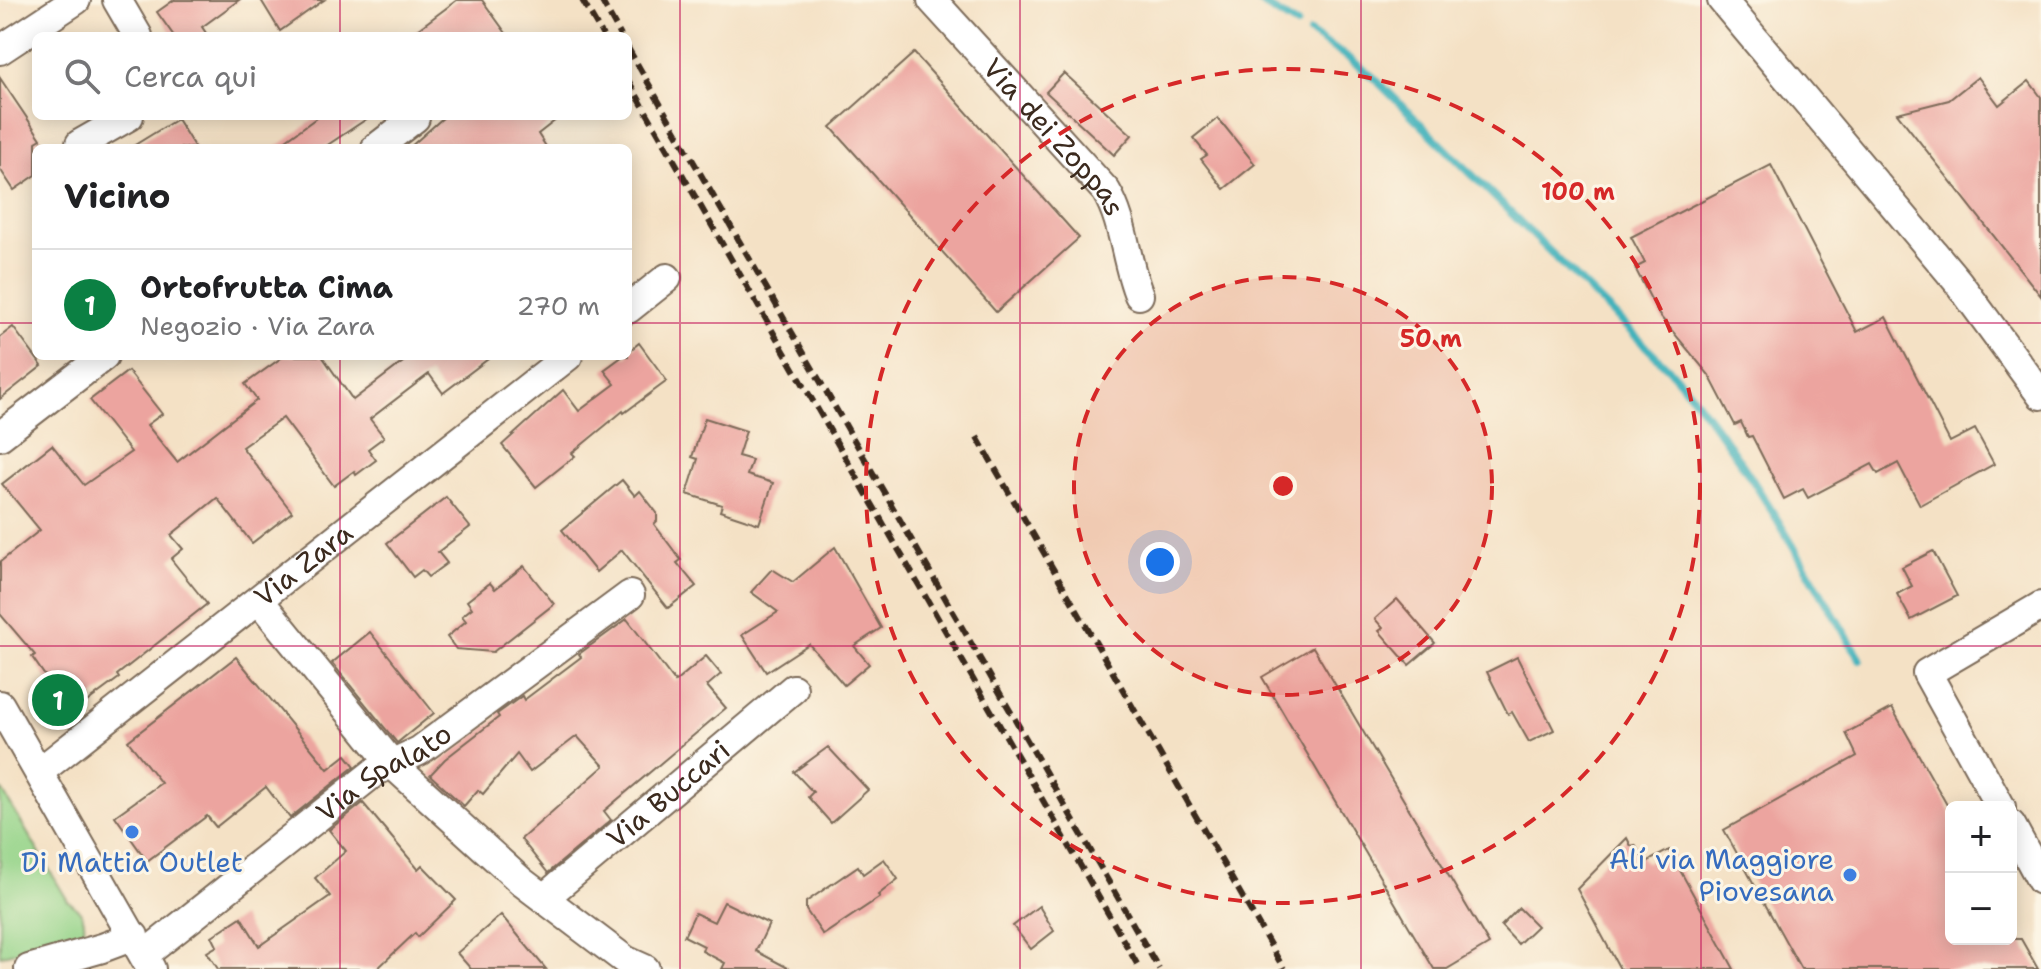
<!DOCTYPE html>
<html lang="it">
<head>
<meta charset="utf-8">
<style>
	:root { --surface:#fff; --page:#f2f2f2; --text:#202124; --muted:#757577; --line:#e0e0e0; --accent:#0b8043 }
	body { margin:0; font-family:"Shantell Sans",sans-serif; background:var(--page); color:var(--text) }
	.controls { position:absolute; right:24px; bottom:24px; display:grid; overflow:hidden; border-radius:12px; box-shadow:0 4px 20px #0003 }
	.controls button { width:72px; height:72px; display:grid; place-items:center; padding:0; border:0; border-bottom:2px solid var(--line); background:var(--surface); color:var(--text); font:40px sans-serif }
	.you { position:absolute; left:1160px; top:562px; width:28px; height:28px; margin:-20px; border:6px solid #fff; border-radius:50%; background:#1a73e8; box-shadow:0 0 0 12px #1a73e833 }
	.badge { display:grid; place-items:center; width:52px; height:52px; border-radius:50%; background:var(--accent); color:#fff; font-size:26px; font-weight:700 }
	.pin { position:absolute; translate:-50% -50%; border:4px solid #fff; box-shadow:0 2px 8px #0006 }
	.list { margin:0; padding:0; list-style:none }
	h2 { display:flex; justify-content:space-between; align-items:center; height:104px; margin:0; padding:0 32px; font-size:34px }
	h2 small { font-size:26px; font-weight:400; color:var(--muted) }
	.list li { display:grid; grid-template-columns:52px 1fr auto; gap:24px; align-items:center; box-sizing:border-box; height:112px; padding:0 32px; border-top:2px solid var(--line) }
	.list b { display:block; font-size:30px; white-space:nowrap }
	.list p { margin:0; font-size:26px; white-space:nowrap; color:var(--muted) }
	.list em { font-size:26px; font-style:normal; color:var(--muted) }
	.icon { flex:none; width:44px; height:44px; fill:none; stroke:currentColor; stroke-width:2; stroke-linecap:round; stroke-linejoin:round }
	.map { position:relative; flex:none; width:2041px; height:969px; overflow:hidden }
	.search { position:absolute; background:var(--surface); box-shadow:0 4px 20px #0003; left:32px; top:32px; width:600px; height:88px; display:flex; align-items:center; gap:20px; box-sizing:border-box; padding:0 28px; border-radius:12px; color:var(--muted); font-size:30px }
	.panel { position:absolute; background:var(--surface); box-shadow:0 4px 20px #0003; left:32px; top:144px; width:600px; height:216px; border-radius:12px }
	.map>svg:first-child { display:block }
	.green { fill:#96d48a; stroke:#687f54; stroke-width:2 }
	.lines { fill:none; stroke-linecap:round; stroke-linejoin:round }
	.stream { stroke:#42b2bb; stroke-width:8 }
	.building { fill:#eca49f }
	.minor-casing { stroke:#7c6a58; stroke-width:32 }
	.minor { stroke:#fff; stroke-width:28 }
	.rail { stroke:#3b2a1e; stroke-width:6; stroke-dasharray:12 6; stroke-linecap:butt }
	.grid { fill:none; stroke:#c2185b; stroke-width:2; stroke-opacity:0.55 }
	.ring { fill:none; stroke:#d62828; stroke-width:4; stroke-dasharray:14 10 }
	.shop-dot { fill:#3f7fe0; stroke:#fcf5e5; stroke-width:3 }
	.labels { text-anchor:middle; stroke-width:6; stroke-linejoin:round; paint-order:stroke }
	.street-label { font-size:28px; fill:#3b2a1e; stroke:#fcf5e5 }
	.shop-label { font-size:28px; fill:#366cbe; stroke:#fcf5e5; text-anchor:end }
	.centre { fill:#d62828; stroke:#fcf5e5; stroke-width:4 }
	.ring-label { font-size:24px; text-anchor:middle; font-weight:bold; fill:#d62828; stroke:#fcf5e5; stroke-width:6; stroke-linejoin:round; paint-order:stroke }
</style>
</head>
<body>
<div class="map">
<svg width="2041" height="969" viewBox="0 0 2041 969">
	<rect width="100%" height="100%" fill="#fcf5e5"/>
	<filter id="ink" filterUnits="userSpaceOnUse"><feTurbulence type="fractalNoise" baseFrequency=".0125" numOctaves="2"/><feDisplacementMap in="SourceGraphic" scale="16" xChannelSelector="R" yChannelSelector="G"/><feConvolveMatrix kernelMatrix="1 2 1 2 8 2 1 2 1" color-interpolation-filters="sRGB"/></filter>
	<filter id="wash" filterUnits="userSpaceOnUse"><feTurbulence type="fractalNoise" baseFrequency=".006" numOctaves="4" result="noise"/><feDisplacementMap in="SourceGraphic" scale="32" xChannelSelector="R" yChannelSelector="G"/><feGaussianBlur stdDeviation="1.8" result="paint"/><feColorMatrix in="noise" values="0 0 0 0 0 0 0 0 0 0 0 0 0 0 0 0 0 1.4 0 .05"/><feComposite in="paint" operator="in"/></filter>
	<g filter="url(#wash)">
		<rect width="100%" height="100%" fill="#f4e1c5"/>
		<path class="green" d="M0,787L68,901C79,909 86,915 84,930L76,935L0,956Z"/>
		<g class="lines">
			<g class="stream">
				<path d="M1256,0L1297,25"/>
				<path d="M1310,33L1350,59L1374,78L1672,372C1747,458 1801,561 1860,659"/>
			</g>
		</g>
		<g id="blocks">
			<g class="building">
				<path d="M174,0H239L202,27L208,36H174L157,12Z"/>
				<path d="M261,0H324L280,31Z"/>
				<path d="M457,0H482L508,36H409Z"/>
				<path d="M914,53L1079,238L996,312L831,127Z"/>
				<path d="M1064,73L1132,135L1114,155L1046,92Z"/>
				<path d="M1978,77L1999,105L2029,81L2041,97V296L1897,113L1949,100Z"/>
				<path d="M0,78L41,139L36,142V175L14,190L0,169Z"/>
				<path d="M319,116H371L323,148H275Z"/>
				<path d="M445,116H561L538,134L547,148H409Z"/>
				<path d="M1218,118L1255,164L1224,189L1201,159L1207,155L1193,138Z"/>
				<path d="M177,119L195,148H130Z"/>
				<path d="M1771,165L1857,332L1886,317L1950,442L1975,429L1994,464L1920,505L1898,463L1878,474L1872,464L1808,498L1803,489L1784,499L1752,436L1748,437L1741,422L1735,425L1709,375L1659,315L1635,268L1645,263L1631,237Z"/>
				<path d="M13,327L42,366L0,399V337Z"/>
				<path d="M639,343L667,381L624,413L623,411L572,453L575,456L536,487L502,445L563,390L579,411L615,384L604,370L623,356H628V352Z"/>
				<path d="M284,356H322L353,400L411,356H492L443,393L429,374L370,419L384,437L368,449L376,460L356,475L354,471L334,486L283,418L242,447L292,512L252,543L217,498L171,535L183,549L171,559L207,604L117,675L119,678L69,715L49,688L52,686L32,657L35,655L0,614V562L40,530L2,484L52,445L84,485L131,452L90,400L128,371L162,414L147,425L177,462L257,400L245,384Z"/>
				<path d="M705,418L746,431L738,456L752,460L747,475L773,483L759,524L720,511L722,505L687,494L698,459L692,457Z"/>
				<path d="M622,480L635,496L640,491L657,513V521L654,524L681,560L677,563L696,586L668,608L622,550L596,572L562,530Z"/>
				<path d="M446,497L470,527L438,552L447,563L428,577L422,570L413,577L387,543Z"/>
				<path d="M835,547L881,628L854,646L869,664L844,685L809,644L766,672L742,635L778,612L751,592L772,569L793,582Z"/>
				<path d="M1933,551L1957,596L1911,620L1897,594L1912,586L1902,567Z"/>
				<path d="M524,566L554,604L493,652L456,649L447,637L466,621L462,616L472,608L467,601L490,583L495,589Z"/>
				<path d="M1397,599L1435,643L1409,665L1379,631L1383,628L1375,619Z"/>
				<path d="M627,619L675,682L706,656L721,674L707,686L726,708L604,811L611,820L548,873L521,839L604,766L577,736L530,772L517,754L483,794L478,790L464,806L430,775L445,759L499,717L497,714L522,696L524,700L581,657L579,654Z"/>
				<path d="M370,632L434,713L397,743L332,663Z"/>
				<path d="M1313,647L1489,944L1447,969H1434L1262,677Z"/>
				<path d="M236,657L328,769L346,755L355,766L290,818L266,787L216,827L207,816L147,861L115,816L161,783L128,741Z"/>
				<path d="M1517,657L1554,730L1529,742L1512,712L1508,714L1487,672Z"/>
				<path d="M1892,708L1951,812V939H2021L2038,969H1801L1724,830L1857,756L1846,733Z"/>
				<path d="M828,747L868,790L831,823L808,797L813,792L794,772Z"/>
				<path d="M363,803L418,869L422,865L456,900L418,937L415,933L377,969H218L207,952L217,946L212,936L241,917L259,946L330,896L315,878L346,851L329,830Z"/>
				<path d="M1627,838L1631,846L1635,845L1645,863L1669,850L1734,969H1620L1577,889Z"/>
				<path d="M884,859L898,879L878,895L880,897L823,935L806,910V902L858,866L863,874Z"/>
				<path d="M724,902L769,924L756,951L790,969H722L725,963L702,951L704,946L684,936L695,913L714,922Z"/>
				<path d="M1039,906L1054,931L1031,949L1013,926Z"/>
				<path d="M1519,908L1537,926L1518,944L1501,926Z"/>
				<path d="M501,915L546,969H471L457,953Z"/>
			</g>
		</g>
	</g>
	<g filter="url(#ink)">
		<use href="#blocks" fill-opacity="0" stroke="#7c6a58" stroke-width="2"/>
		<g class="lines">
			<g class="minor-casing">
				<g id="minor">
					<path d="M117,0L138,36"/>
					<path id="s1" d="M932,0L1106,191C1125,223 1125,261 1139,295"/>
					<path d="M1722,0L1958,282L2041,395"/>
					<path d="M0,50L76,0"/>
					<path d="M80,144L129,116"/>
					<path d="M376,148L415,118"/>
					<path d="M628,309L667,278"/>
					<path d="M0,436L104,356"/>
					<path d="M259,600L392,764L522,882L625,960L645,969"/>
					<path d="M0,705L151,969"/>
					<path id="s2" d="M39,772L568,356"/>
					<path d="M2001,807L1927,673L2041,606"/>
					<path d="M2011,825L2041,880"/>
					<path id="s3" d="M544,898L793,689"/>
					<path id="s4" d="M144,955L376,771L419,751L630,595"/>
					<path d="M29,969L102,948L134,936"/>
				</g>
			</g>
			<use href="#minor" class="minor"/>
			<g class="rail">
				<path d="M582,0L603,36"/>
				<path d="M601,0L621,36"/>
				<path d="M628,48L1159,969"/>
				<path d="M628,80L1140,969"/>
				<path d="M977,437L1284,969"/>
			</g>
		</g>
	</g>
	<path class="grid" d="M340,0V36M680,0V969M1020,0V969M1361,0V969M1701,0V969M340,116V148M0,323H36M628,323H2041M340,356V969M0,646H2041"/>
	<circle cx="1283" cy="486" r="209" fill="#d62828" fill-opacity=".12"/>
	<g class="ring">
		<circle cx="1283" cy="486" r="209"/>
		<circle cx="1283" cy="486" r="417"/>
	</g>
	<g class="shop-dot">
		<circle cx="132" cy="832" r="8"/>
		<circle cx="1850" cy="875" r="8"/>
	</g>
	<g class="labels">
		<g class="street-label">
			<text dy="10" stroke="none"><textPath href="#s1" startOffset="184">Via dei Zoppas</textPath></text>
			<text dy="10" stroke="none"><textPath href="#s2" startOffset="336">Via Zara</textPath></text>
			<text dy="10" stroke="none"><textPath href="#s4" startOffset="302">Via Spalato</textPath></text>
			<text dy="10" stroke="none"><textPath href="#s3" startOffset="162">Via Buccari</textPath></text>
		</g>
		<g class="shop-label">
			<text x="1834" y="869">Alí via Maggiore<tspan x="1834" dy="32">Piovesana</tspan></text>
			<text x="132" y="872" text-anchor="middle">Di Mattia Outlet</text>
		</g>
	</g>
	<circle cx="1283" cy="486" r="12" class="centre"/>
	<g class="ring-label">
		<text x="1578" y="200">100 m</text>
		<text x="1431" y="347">50 m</text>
	</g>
</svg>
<div class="controls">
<button>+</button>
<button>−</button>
</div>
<div class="you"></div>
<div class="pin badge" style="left:58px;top:700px">1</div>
<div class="search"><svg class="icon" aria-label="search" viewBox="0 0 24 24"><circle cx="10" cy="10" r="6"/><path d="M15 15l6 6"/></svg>Cerca qui</div>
<section class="panel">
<h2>Vicino<small></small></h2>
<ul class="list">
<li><span class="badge">1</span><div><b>Ortofrutta Cima</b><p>Negozio · Via Zara</p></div><em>270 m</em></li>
</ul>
</section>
</div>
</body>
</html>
